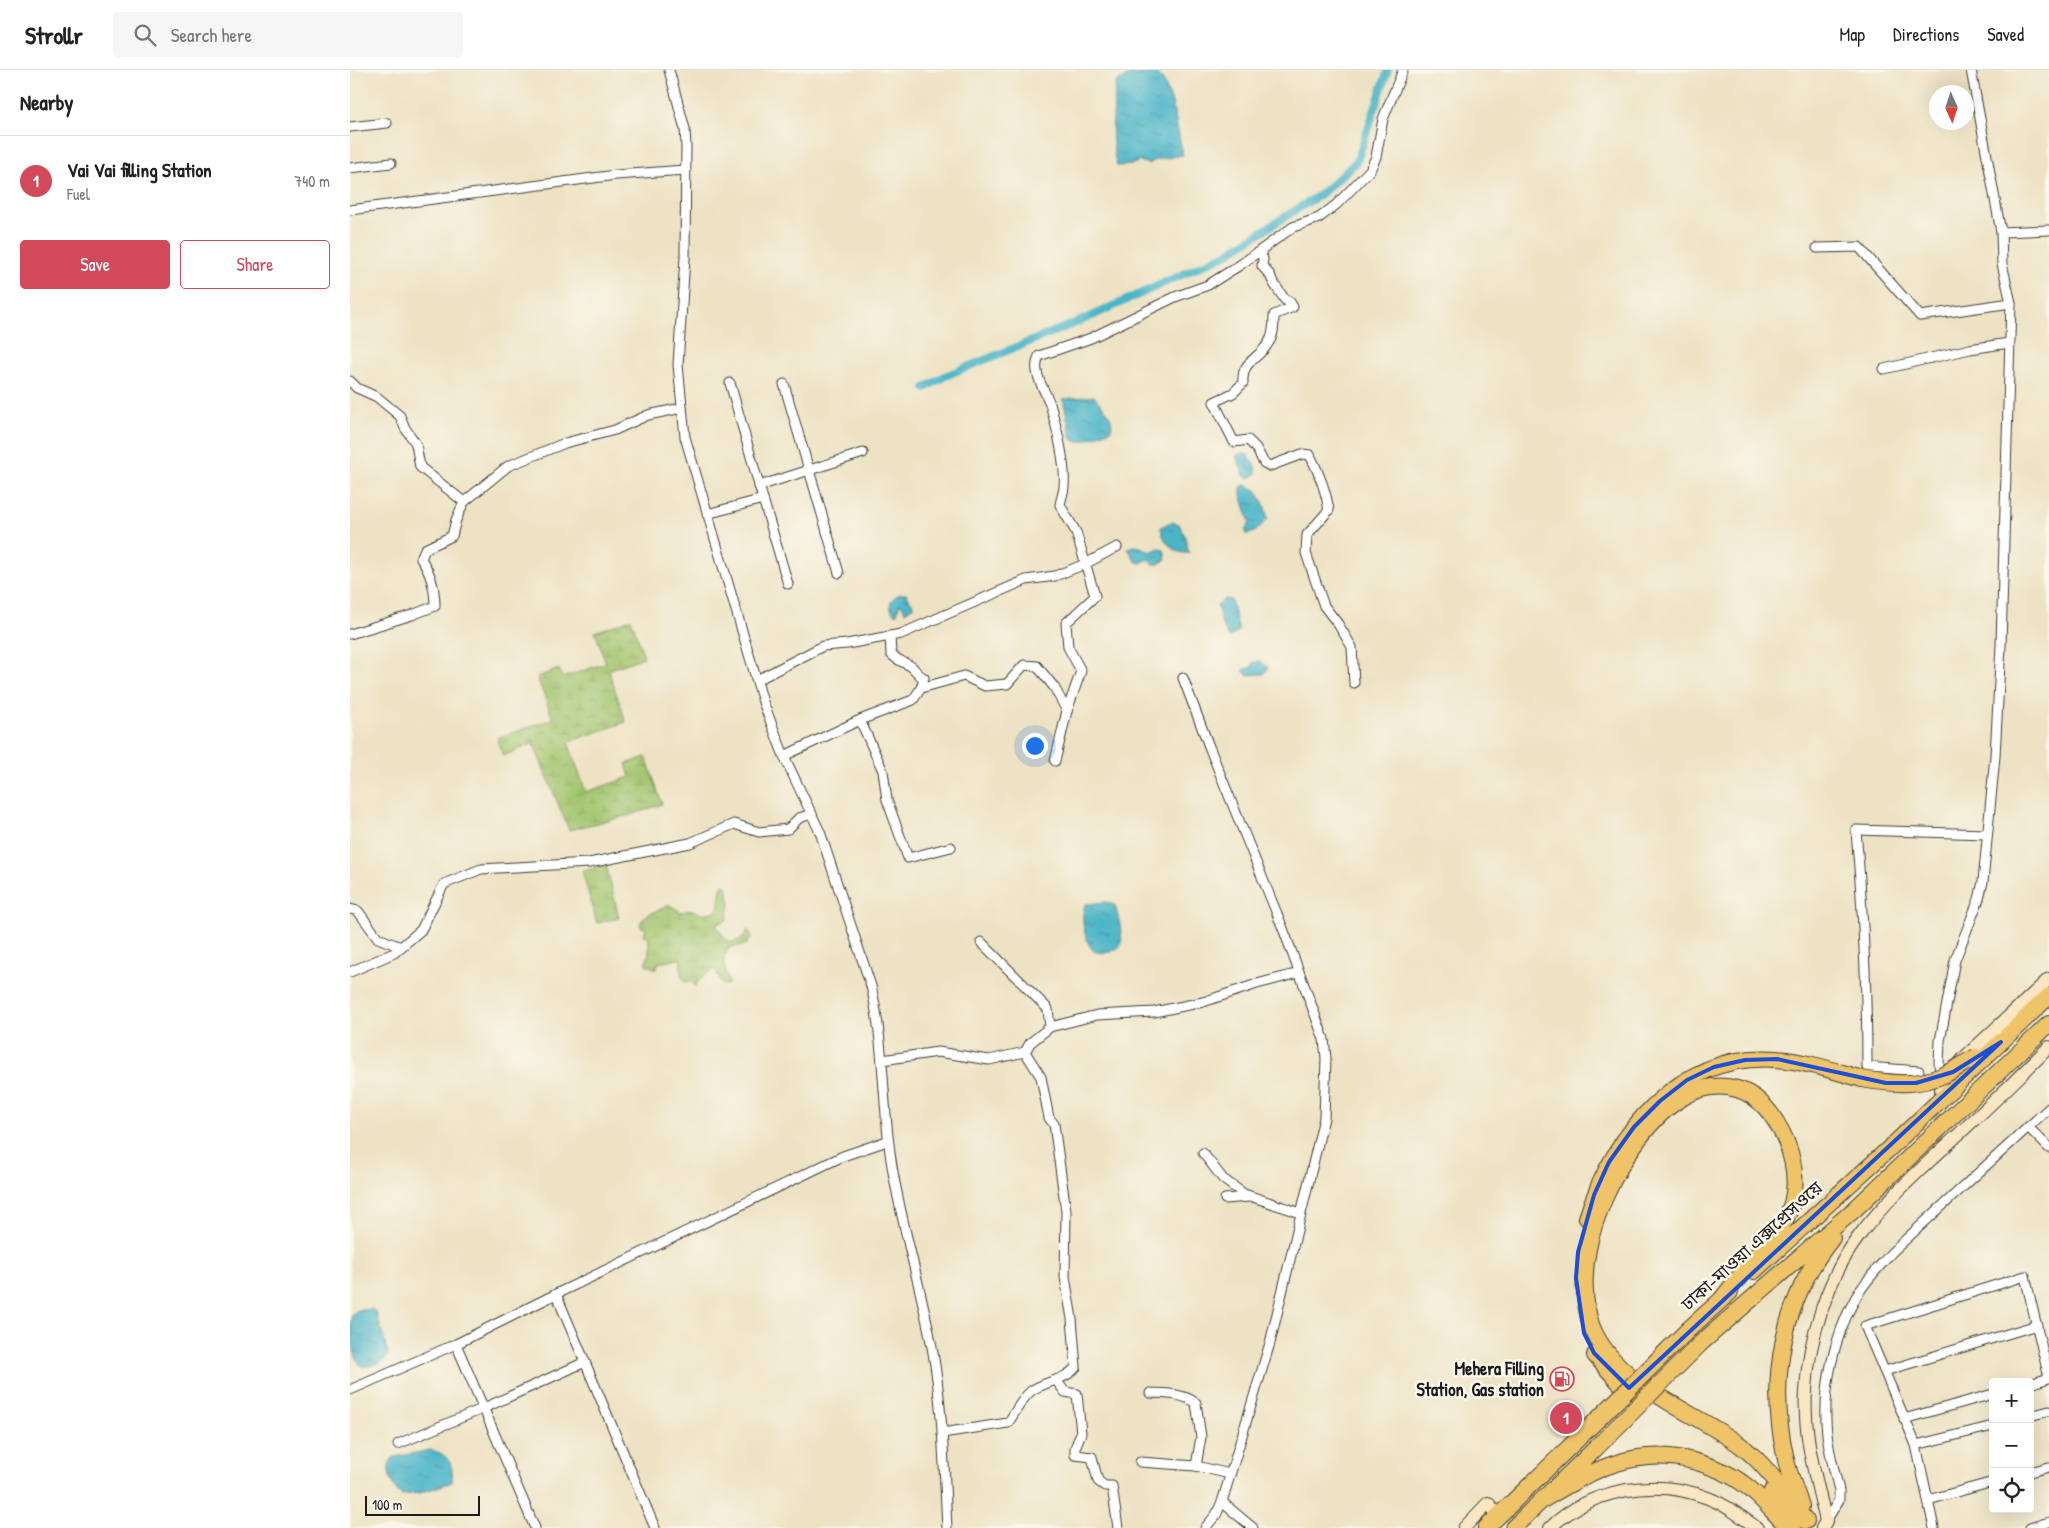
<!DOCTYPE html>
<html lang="en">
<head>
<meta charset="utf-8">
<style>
	:root { --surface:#fff; --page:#f6f6f6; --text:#222; --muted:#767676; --line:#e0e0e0; --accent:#d1495b }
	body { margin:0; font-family:"Patrick Hand","Noto Sans Bengali",sans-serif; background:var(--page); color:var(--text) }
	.controls { position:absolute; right:15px; bottom:15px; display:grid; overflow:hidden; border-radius:5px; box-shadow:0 5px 20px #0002 }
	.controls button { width:45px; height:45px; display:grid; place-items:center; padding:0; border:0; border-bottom:1px solid var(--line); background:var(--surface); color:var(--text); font:25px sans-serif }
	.compass { position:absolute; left:1579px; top:15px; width:45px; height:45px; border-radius:50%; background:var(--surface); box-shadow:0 5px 20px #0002; rotate:177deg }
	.scale { position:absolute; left:15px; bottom:12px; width:115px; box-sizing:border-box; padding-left:5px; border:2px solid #1c1c1c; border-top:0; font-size:14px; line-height:18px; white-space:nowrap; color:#1c1c1c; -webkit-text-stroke:4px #fbf7ec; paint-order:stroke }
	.you { position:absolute; left:684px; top:675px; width:18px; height:18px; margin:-12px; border:4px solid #fff; border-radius:50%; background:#1a73e8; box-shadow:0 0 0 8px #1a73e833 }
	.badge { display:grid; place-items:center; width:32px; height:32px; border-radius:50%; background:var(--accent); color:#fff; font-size:16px; font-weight:700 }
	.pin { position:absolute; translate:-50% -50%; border:2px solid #fff; box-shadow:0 1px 5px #0006 }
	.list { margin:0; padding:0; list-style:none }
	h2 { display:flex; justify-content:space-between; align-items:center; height:65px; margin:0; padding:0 20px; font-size:21px }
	h2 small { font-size:16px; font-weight:400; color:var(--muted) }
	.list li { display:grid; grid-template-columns:32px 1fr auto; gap:15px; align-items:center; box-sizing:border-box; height:90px; padding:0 20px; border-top:1px solid var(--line) }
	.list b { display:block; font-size:19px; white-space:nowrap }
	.list p { margin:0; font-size:16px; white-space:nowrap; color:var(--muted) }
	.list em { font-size:16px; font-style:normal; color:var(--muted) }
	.actions { display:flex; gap:10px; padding:15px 20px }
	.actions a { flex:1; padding:11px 0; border:1px solid var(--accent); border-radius:5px; text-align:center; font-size:18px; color:var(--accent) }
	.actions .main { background:var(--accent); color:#fff }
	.icon { flex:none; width:28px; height:28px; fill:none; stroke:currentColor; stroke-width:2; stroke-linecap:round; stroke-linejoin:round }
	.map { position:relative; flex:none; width:1699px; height:1458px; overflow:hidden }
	header { display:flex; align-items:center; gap:30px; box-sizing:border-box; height:70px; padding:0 25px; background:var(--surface); border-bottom:1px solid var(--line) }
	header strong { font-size:24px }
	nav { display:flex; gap:28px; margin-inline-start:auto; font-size:18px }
	.search { width:350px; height:45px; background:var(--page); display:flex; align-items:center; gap:12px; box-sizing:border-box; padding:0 18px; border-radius:5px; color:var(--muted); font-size:19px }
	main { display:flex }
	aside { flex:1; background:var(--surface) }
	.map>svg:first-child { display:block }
	.wetland { fill:url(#wetland-marsh); stroke:#5f7044 }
	.water { fill:url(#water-ripples); stroke:#346872 }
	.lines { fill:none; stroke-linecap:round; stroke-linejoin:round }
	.canal { stroke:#4bb5c8; stroke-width:8 }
	.secondary-tunnel { stroke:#c3baa2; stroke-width:12; stroke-dasharray:12 6; stroke-linecap:butt }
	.minor-casing { stroke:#3b3a35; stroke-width:11 }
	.secondary-casing { stroke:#3b3a35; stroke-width:14 }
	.motorway-casing { stroke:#3b3a35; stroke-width:18 }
	.minor { stroke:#fff; stroke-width:9 }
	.secondary { stroke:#f9e7c3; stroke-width:12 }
	.motorway { stroke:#efc469; stroke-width:16 }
	.motorway-bridge-casing { stroke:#3b3a35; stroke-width:18; stroke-linecap:butt }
	.motorway-bridge { stroke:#efc469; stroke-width:16 }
	.marked { fill:none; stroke:#1d4ed8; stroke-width:4; stroke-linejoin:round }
	.labels { text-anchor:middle; stroke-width:5; stroke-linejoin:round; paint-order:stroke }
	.street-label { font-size:18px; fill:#1c1c1c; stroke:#fbf7ec }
	.poi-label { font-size:18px; font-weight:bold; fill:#1c1c1c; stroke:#fbf7ec; text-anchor:end }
</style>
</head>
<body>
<header>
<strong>Strollr</strong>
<div class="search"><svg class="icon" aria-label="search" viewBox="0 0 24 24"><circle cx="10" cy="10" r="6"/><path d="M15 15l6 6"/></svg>Search here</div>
<nav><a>Map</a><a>Directions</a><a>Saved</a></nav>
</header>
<main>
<aside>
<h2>Nearby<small></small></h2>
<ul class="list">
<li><span class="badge">1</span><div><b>Vai Vai filling Station</b><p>Fuel</p></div><em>740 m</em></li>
</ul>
<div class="actions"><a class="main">Save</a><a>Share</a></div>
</aside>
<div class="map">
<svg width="1699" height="1458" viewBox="0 0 1699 1458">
	<defs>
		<pattern id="wetland-marsh" width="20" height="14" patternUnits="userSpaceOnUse" patternTransform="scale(1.25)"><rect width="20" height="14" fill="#a2c46d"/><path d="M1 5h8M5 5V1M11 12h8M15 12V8" fill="none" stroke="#8ba85e"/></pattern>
		<pattern id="water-ripples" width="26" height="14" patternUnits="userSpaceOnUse" patternTransform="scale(1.25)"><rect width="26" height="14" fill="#4bb5c8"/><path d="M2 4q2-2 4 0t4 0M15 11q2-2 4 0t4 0" fill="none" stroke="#3e92a2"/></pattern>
	</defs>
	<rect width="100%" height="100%" fill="#fbf7ec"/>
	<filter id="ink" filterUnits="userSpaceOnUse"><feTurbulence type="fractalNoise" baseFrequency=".02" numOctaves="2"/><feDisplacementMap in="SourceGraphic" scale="10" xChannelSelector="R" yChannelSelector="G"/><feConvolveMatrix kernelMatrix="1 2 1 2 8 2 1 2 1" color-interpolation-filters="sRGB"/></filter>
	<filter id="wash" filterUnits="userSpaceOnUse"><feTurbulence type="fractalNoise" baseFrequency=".0096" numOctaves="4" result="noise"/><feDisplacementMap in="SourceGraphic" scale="20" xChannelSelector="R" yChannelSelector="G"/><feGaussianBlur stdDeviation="1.12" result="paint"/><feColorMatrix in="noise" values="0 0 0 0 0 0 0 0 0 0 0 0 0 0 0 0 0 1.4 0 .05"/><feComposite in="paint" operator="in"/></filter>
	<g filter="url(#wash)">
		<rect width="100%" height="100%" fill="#ede2c3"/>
		<g class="wetland">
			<path d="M281,549L294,587L261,599L259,602L276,652L218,672L236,722L280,707L276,694L296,687L312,734L284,744L219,760L183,673L153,686L147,668L203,649L187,607L209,599L212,608L256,593L245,562Z"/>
			<path d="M256,795L269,848L247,853L232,801Z"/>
			<path d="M373,814L377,816L380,833L377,850L369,853L366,856C369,859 371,863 374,867C382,877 393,869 398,860L402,866L396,875L380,877C369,890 376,899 379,914L374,915L370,912L367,902L363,899L348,911L346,917L341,911L335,912L331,905V890L330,889L308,893L307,899H304L302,896H297L295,894L299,884V868L294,865L296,858L291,857L290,855C292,842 309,843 318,834L331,842L343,840L350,844L367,841C371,832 368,822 373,814Z"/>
		</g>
		<g class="water">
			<path d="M806,3L813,10L822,32L833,85L805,90L798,94L789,91L781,95L767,96C759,73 764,37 766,13L779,5Z"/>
			<path d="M744,326C752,337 765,345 761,360L737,370L727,372L722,369L713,329Z"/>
			<path d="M891,383L899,385L898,388C903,392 907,397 906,404L900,408L894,406L886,386Z"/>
			<path d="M895,415L906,420L914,434L918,449L906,461L897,465L895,459L900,453L891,425V417Z"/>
			<path d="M821,452L829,454L835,466L839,483C825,485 812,471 811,457Z"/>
			<path d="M785,476L791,477L800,482L810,478L814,480L816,489L809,494H803L799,489L790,493L785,491L778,478Z"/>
			<path d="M550,524H556L564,536L555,542L552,535L549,534L548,542L545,545C537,537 540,528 550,524Z"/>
			<path d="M875,529L881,530L889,561L879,568L872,554L867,535Z"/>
			<path d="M909,591L919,598L914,604L897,605L893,600L901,597L903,593Z"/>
			<path d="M755,832L765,835C767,843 775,869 770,876C768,879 763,881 760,882C755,883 749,883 744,881C735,875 729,843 736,834Z"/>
			<path d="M21,1239L26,1242L38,1283L36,1289L28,1294L13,1297C2,1291 0,1255 2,1244L8,1240Z"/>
			<path d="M80,1380C98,1383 104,1394 102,1412L70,1423L51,1425C41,1416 33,1397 44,1387Z"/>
		</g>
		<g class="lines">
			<path class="canal" d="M575,318L595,306L733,250L875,185L971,124L1007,91L1038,0"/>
		</g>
	</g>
	<g filter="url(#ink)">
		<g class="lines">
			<path class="secondary-tunnel" d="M1588,1074L1591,1026"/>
			<g class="minor-casing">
				<g id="minor">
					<path d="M319,0L335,59L336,76L335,188L328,295L335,367L413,632L434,686L470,762L521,916C535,975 532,1037 542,1096C552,1157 571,1217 582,1277C593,1337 594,1398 597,1458"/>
					<path d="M0,57L37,53"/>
					<path d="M0,98L41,93"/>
					<path d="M0,140L266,105L335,100"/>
					<path d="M1651,162L1699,160"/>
					<path d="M1467,178L1509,177L1570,246L1661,233"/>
					<path d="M910,181L913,189L912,196L920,205L923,212L935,230L940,232L943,237L924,245C924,254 924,265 919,272C909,290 891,290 893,313L883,323L864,332L884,372L898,370L906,378L914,393L920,396L952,384L960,385C969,403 976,420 979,440L957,465L956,483L974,536L988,554L1002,577L1004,613"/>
					<path d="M1534,299L1620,279L1659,273"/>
					<path d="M0,311L7,318L27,327L50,346L55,358L66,374L70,397L114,432"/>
					<path d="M434,314L489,503"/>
					<path d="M409,416L513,383"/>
					<path d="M413,429L438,514"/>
					<path d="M357,444L413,429L380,313"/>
					<path d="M0,564L62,545L85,536C85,519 81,503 71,489L75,479L102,466L106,450L114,432L158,396L215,373L265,360L298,345L332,338"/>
					<path d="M833,608L860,679L934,861L974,969L976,988L974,1048L920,1273L872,1432L866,1445L855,1458"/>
					<path d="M407,610L473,576L497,574L551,564L676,510L705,506L735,494L767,477"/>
					<path d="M571,618L614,606L635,616L657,614L674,595L687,596L704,617L717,641L705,691"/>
					<path d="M717,641L731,601L718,577L716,553L745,526L726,462L710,435C711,428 714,422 714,416C716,395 706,355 700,334C695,320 681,302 689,286L741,268L825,227L858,215L890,195L943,157L969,148L987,134L1020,100L1026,87L1033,49L1053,0"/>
					<path d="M510,650L533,701L537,730L558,788L601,777"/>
					<path d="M434,686L510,650L563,630L571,618L574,608C568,605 566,601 562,597C555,592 549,592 541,584L540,566"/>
					<path d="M0,839L8,841L28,868L51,877"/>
					<path d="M631,872L698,939L700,957L680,973L675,982"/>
					<path d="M0,902L44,883L71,860L94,814L131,799L239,793L340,773L384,754L409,762L438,759L449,748L462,744"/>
					<path d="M700,957L747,945L804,942L853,932L907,914L949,903"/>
					<path d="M532,990L588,982L639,990L675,982L691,1007L699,1048L704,1054L716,1141L715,1207L722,1249L726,1297C715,1311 695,1311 681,1321C672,1328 665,1343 658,1353L592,1363"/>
					<path d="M1569,1001L1517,997C1517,918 1513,839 1506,760L1637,764"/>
					<path d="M1590,1009L1589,992L1590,971L1605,890L1629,829L1633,812L1645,686L1651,575L1661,233L1652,194L1651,162L1621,0"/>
					<path d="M1678,1057L1699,1078"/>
					<path d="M853,1083L873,1109L894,1124L951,1143"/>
					<path d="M875,1129L899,1127"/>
					<path d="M206,1224L235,1292"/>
					<path d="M106,1274L185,1458"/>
					<path d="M1535,1301L1687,1255"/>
					<path d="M706,1310L715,1322L727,1324L731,1363L725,1378V1385L742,1387L748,1411L755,1416H762L768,1458"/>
					<path d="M0,1320L106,1274L206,1224L493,1086L537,1071"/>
					<path d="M800,1323C816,1324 832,1323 846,1333L851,1367L846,1396L880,1404"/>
					<path d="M1680,1346L1699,1341"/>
					<path d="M1554,1349L1643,1324"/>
					<path d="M48,1374L132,1339L235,1292L305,1458"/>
					<path d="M1566,1375L1643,1356"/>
					<path d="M790,1392L846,1396"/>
					<path d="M1680,1402L1699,1397"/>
					<path d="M1578,1430L1643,1412"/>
					<path d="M872,1432L903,1458"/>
					<path d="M1476,1451L1489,1430V1421C1485,1402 1479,1383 1477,1364C1472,1319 1484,1266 1506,1227C1516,1210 1530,1196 1542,1182L1699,1038"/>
					<path d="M1584,1458L1566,1375L1515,1256L1675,1206L1699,1308L1680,1314"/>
					<path d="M1680,1458L1699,1452"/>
				</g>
			</g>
			<g class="secondary-casing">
				<g id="secondary">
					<path d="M1591,1020L1596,1010L1614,988L1699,909"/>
					<path d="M1114,1458L1138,1433L1144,1440"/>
					<path d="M1200,1458C1240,1419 1306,1407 1358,1428C1376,1435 1392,1447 1407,1458"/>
					<path d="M1472,1458L1476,1451C1466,1409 1453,1365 1456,1321C1458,1270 1478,1207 1509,1166C1542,1122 1586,1086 1626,1048C1651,1025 1675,1001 1699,977"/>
				</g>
			</g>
			<g class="motorway-casing">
				<g id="motorway">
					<path d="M1237,1148C1263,1064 1330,982 1426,989C1455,991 1485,1001 1512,1009"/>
					<path d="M1404,1201L1542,1076L1699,926"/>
					<path d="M1372,1229C1387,1209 1403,1190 1418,1171C1424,1164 1431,1158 1435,1150C1449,1125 1446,1096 1436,1071C1426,1048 1411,1026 1387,1019C1312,998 1249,1120 1238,1179C1233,1203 1233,1234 1242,1257C1264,1314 1343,1341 1390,1375C1416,1394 1436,1425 1456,1451"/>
					<path d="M1339,1259L1380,1222"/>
					<path d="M1351,1273L1505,1139L1699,954"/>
					<path d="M1245,1285L1269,1312L1290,1325"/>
					<path d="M1422,1421L1443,1458"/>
					<path d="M1194,1429C1243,1400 1285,1376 1343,1391C1361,1396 1380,1403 1395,1415C1410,1426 1423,1442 1436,1455"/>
					<path d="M1451,1436C1445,1419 1438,1402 1435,1385C1418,1309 1433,1229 1482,1168"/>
					<path d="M1136,1458L1238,1359"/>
					<path d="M1163,1458L1245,1379"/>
				</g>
			</g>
			<use href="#minor" class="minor"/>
			<use href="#secondary" class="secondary"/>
			<use href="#motorway" class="motorway"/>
			<g class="motorway-bridge-casing">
				<g id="motorway-bridge">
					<path d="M1512,1009C1541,1014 1569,1017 1596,1004C1606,999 1616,992 1626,987"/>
					<path d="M1238,1359L1339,1259"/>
					<path d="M1245,1379L1351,1273"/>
				</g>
			</g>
			<use href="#motorway-bridge" class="motorway-bridge"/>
		</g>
	</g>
	<path class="marked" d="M1651,972L1279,1318L1244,1283L1234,1263L1226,1208L1228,1182L1244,1125L1259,1092L1284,1057L1310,1031L1337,1010L1364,997L1395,990L1427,989L1536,1013H1566L1603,1002Z"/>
	<defs>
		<g id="fuel-ring" transform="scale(1.25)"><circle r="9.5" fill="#fbf7ec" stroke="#d1495b" stroke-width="1.5"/><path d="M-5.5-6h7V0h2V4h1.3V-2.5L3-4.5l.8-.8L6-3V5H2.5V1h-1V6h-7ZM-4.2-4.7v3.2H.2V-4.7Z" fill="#d1495b"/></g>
	</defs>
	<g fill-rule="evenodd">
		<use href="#fuel-ring" x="1212" y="1309"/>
	</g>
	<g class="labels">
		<g class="street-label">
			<text transform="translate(1402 1176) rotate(-42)" y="6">ঢাকা-মাওয়া এক্সপ্রেসওয়ে</text>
		</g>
		<g class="poi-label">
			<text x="1194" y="1305">Mehera Filling<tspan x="1194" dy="21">Station, Gas station</tspan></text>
		</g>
	</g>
</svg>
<div class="controls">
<button>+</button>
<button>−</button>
<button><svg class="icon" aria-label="locate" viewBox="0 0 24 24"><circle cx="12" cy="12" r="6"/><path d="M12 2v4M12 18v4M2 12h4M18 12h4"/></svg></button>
</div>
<svg class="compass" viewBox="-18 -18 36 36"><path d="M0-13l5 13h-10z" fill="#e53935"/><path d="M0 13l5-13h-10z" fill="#767676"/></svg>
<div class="scale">100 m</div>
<div class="you"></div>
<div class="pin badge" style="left:1216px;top:1348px">1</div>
</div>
</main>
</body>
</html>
